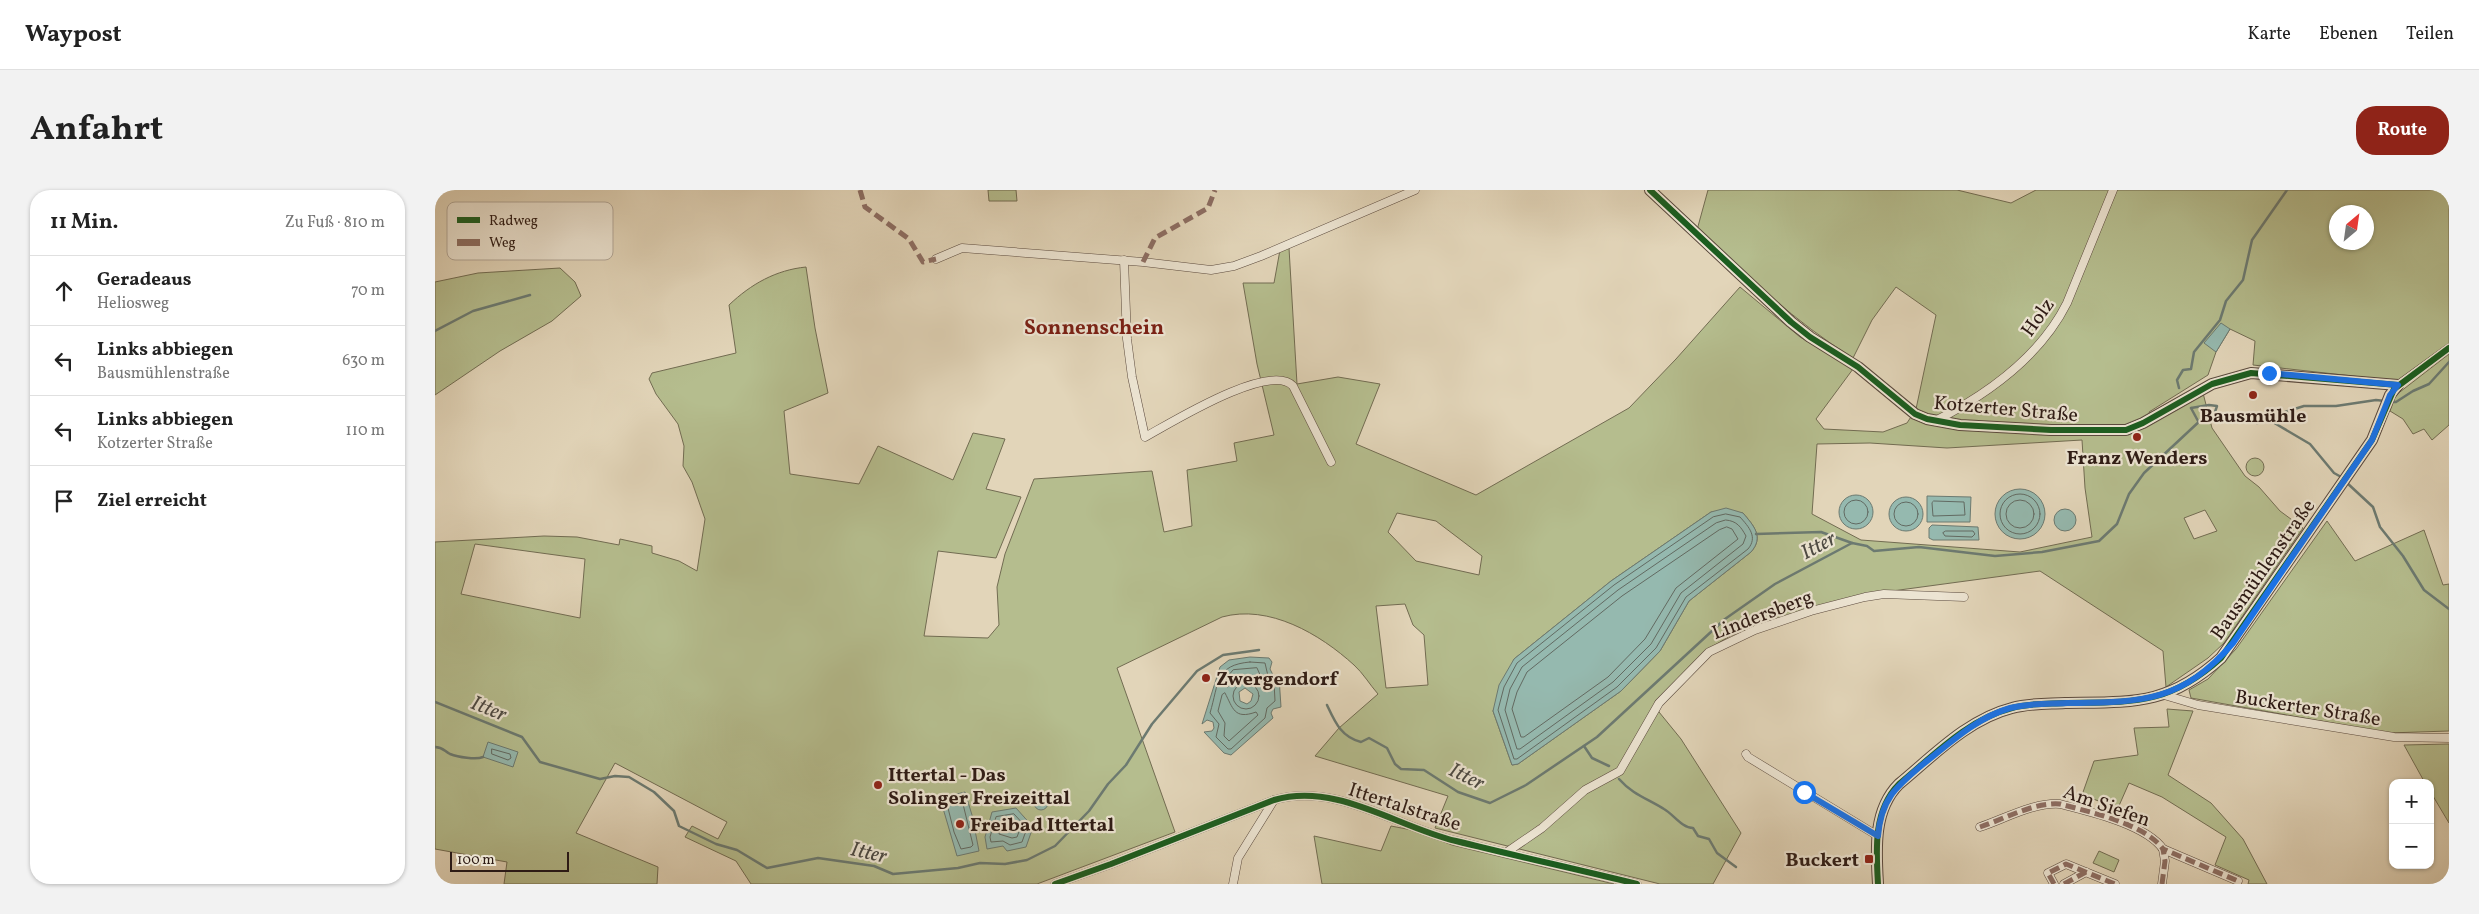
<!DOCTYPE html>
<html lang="de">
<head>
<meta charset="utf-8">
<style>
	:root { --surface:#fff; --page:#f2f2f2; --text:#222; --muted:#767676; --line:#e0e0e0; --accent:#8f2418 }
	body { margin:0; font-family:Vollkorn,serif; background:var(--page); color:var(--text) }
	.controls { position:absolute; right:15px; bottom:15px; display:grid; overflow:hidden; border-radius:10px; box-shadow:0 1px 4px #0004 }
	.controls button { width:45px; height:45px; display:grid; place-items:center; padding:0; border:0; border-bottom:1px solid var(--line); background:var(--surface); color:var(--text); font:25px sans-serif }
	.compass { position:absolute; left:1894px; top:15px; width:45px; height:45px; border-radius:50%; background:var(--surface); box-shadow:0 1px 4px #0004; rotate:29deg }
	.scale { position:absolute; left:15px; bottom:12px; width:119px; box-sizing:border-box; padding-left:5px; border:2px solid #2e1b15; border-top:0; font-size:14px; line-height:18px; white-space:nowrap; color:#2e1b15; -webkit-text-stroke:4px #ece4d2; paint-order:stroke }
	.stop { position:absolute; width:15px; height:15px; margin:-11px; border:4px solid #1a73e8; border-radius:50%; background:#fff }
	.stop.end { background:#1a73e8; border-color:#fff; box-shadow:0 1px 5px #0008 }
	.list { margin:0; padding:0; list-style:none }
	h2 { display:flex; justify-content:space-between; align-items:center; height:65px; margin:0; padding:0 20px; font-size:21px }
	h2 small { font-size:16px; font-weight:400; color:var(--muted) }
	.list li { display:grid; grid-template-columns:32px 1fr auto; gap:15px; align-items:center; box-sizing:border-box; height:70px; padding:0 20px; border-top:1px solid var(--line) }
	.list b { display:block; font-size:19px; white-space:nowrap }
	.list p { margin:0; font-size:16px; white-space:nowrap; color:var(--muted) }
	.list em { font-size:16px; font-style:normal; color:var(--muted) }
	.icon { flex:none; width:28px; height:28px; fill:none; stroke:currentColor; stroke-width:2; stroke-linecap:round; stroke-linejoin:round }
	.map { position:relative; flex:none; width:2014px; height:694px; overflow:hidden; border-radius:20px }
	header { display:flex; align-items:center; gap:30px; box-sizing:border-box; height:70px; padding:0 25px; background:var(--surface); border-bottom:1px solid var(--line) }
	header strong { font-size:24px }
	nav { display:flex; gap:28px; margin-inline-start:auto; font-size:18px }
	.intro { display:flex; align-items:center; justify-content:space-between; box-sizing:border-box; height:120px; padding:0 30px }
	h1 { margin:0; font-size:35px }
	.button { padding:12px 22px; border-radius:20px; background:var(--accent); color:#fff; font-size:18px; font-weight:700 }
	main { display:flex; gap:30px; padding:0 30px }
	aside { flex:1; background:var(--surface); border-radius:20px; box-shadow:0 1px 4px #0004 }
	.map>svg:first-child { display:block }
	.green { fill:#b5bd8e; stroke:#726c52; fill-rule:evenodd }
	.water { fill:#95b9af; stroke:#6c7a71; fill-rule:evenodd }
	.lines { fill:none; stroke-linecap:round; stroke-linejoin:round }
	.shore { stroke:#626a62; stroke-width:1 }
	.stream { stroke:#6c7a71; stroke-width:2.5 }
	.minor-casing { stroke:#5b4a3e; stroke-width:9 }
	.tertiary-casing { stroke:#5b4a3e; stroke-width:12 }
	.minor { stroke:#ece4d2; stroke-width:8 }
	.tertiary { stroke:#ece4d2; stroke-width:10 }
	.quiet { stroke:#8d6e63; stroke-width:5; stroke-dasharray:10 5; stroke-linecap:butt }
	.cycleway-casing { stroke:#ece4d2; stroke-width:9 }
	.cycleway { stroke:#1b5e20; stroke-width:6 }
	.route { stroke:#1a73e8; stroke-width:6 }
	.poi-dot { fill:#8f2418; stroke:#ece4d2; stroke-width:2 }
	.labels { text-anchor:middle; stroke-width:4.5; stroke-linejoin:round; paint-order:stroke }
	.street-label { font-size:20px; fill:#2e1b15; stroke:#ece4d2 }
	.poi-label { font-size:20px; font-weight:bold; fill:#2e1b15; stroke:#ece4d2; text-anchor:start }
	.neighbourhood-label { font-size:21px; font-weight:bold; fill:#7a1f14; stroke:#ece4d2 }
	.water-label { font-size:21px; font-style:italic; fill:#4d4a43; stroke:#ece4d2 }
	.key { fill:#ece4d2; stroke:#b3a899; stroke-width:1 }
	.key-label { font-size:14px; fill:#2e1b15 }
</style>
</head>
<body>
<header>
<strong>Waypost</strong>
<nav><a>Karte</a><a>Ebenen</a><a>Teilen</a></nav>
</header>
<div class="intro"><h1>Anfahrt</h1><a class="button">Route</a></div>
<main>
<aside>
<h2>11 Min.<small>Zu Fuß · 810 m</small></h2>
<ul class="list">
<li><svg class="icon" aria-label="ahead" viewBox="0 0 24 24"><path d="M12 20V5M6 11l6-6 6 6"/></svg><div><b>Geradeaus</b><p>Heliosweg</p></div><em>70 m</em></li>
<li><svg class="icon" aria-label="left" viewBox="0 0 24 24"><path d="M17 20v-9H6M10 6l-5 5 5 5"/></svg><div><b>Links abbiegen</b><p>Bausmühlenstraße</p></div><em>630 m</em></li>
<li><svg class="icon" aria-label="left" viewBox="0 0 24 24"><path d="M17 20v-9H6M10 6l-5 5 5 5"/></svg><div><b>Links abbiegen</b><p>Kotzerter Straße</p></div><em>110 m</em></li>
<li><svg class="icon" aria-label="arrive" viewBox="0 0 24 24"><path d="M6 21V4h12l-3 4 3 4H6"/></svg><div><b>Ziel erreicht</b></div></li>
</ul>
</aside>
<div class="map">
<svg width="2014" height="694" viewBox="0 0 2014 694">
	<rect width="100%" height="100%" fill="#e2d5b9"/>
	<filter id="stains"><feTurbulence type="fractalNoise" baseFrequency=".004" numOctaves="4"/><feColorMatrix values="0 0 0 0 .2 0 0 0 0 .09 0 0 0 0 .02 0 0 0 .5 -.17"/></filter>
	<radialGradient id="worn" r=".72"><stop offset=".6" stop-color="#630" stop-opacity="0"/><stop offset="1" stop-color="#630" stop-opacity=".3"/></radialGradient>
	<g class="green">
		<path d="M553,0H581L582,11H554Z"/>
		<path d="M1273,0H1522L1576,13L1601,0H2014V154L1963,191L1818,175L1820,151L1795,139L1781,162L1773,185L1714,222L1718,232L1768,203L1777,238L1810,286L1824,297L1845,321L1868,338L1789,453L1773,468L1731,497L1728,461L1605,381L1420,406L1337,432L1295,446L1272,460L1220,511L1224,522L1246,549L1306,643L1278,694H1225L1000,638L1013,606L880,566L904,538L943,504C935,495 928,483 919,475C885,444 834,414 787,427L682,478L740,642L602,694H316L301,671L250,647L257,636L283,649L292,632L180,573L141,643L223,677L222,694H69L72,672L0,659V352L109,346L142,347L184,355L185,349L217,356V363L244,371L262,381L270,329L257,292L248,276L249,256L243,234L221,204L214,189L217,183L301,163L294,115C316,94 341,80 371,77L380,138L393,203L349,221L355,284L424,294L443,256L518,290L538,243L570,249L551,299L586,307L561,368L503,361L489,446L553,448L564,435L562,397L570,364L599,289L717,281L729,342L757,336L752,280L802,271L799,253L839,245L822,174L808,93H839L845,60L854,58L862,194L903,187L945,194L921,254L1041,305L1194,218L1241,169L1305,97L1365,147L1418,179L1381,229L1389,239L1448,242L1472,233L1481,219L1501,125L1461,97L1437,130L1418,168C1360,132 1312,86 1262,40ZM1902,22H1932V52H1902ZM1647,250L1650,298L1657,347L1585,362L1426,350L1377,324L1382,254L1435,253L1512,258ZM1770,320L1782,341L1759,349L1749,328ZM1276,322L1308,323C1319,336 1329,347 1316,362L1254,411L1225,461L1186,501L1083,574L1077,575L1058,521L1079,469L1176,391ZM962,323L1001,331L1047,366L1044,385L981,371L953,342ZM40,354L150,369L145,428L26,404ZM970,414L978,435L989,445L993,495L951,498L941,416Z"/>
		<path d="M125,78L140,92L146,106L117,131L65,161L0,205V92L43,83Z"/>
		<path d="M2014,164V235L1997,250L1989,239L1978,244L1968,229L1955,221L1961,205Z"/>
		<circle cx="1820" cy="277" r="9"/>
		<path d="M1892,331L1920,371L1989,340L2008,395L2014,394V541L1953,543L1756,508L1754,500L1773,489L1801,459Z"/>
		<path d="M1732,519L1758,521L1733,585L1776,613L1808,649L1832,694H1813L1814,690L1780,675L1791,647L1727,607L1694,593L1683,618L1647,605L1659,571L1703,565L1699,538L1734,537Z"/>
		<path d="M2014,554V633L1995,601V593H1990L1969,555Z"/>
		<path d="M956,636L982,641L1017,655L1179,694H887L879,646L946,661Z"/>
		<path d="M1664,661L1684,670L1679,682L1658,673Z"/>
	</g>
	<g class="water">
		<path d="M1786,133L1795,139L1781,162L1769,153Z"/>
		<circle cx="1585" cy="324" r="25"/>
		<circle cx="1421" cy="322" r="17"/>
		<path d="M1492,306L1536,307L1535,332H1492Z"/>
		<circle cx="1471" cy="324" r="17"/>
		<path d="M1291,318L1308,323C1319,336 1329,347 1316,362L1254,411L1225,461L1186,501L1083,574L1077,575L1058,521L1064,495L1079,469L1176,391L1276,322Z"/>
		<circle cx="1630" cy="330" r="11"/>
		<path d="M1497,335L1543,337L1544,350H1498L1494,348V338Z"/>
		<path d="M815,467L834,468L837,472L835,479L838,485L844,487L846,517L838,519L836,523L838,528L796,565L789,563L769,542L777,541L779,538L778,532L772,530L767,534L785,477L794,470ZM810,498L818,504L816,511L812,514L805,511L804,502Z"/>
		<path d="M53,552L83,562L78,577L48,567Z"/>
		<path d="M530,602L537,625L544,661L522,666L505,608Z"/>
		<circle cx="606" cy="613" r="7"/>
		<path d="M581,618L598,637L591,657L572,661L568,656L552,659L550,647L557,622Z"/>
	</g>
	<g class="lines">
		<g class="shore">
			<circle cx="1585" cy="324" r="20"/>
			<circle cx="1421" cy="322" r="12"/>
			<circle cx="1585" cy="324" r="14"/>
			<path d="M1499,311L1529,312L1530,325L1498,326L1497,313Z"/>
			<circle cx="1471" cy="324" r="12"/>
			<path d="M1291,324L1305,327C1314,337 1323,347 1313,359L1251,407L1221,458L1182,497L1082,569H1079L1063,520L1069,497L1082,473L1179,395L1278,327Z"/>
			<path d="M1291,330C1302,331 1306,337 1311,346L1308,354L1246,403L1216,454L1178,492L1085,559H1082L1070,520L1075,499L1087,477L1183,400L1281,333Z"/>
			<path d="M1292,337L1297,339L1303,349L1241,398L1210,449L1173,487L1089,547H1086L1077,519L1082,502L1092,482L1187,406L1284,340Z"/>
			<path d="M1511,341H1538L1540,344L1537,347L1510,346L1508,343Z"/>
			<path d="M815,472L830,473L833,486L839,492L840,511L832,518L830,528L796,559H793L781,547L784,534L775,523C784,493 780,475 815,472Z"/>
			<path d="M822,478L827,489L826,492C812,488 805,484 793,497L790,496L792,487L798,480Z"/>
			<circle cx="811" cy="506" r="13"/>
			<path d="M790,503C798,518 799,530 821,522L823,525L794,551L789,546L790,533L783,521L787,505Z"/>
			<path d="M57,559L75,564L76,568L73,570L57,564Z"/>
			<path d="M524,609L527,610L538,655L536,657L526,659L519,642L512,614Z"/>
			<path d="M579,624L592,638L587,652L575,655L568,651L556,652L555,647L561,627Z"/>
			<path d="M576,630L585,639L582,647L577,648L564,644L566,633Z"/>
		</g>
		<g class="stream">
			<path d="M0,141L38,121L95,105"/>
			<path d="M1744,198L1742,190L1748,180L1756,179L1759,162L1785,130L1791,111L1808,90L1817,50L1852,0"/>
			<path d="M1956,212H1961L1978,201L1994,194L2014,172"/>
			<path d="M1756,218L1774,215L1782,216L1778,228"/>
			<path d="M1756,218L1763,231"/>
			<path d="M1836,231L1875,254L1899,283L1908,288"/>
			<path d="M1911,292L1938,317L1945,337L1968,366L1989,400L2014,419"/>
			<path d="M1321,344L1386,342L1417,353"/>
			<path d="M0,512L87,547L105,572L165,589L180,586L194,587L219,602L239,621L244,636L281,654L302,660L332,678L383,668L439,676L458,684L523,678L545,673L570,674L592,670L620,656L654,621L673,594L691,575L717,534L762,481L788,465L824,460"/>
			<path d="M892,515C900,532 906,547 926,552L934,548L952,558L960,574L966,579L989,580L1023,602L1055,613L1091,595L1162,547L1290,429L1340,394L1417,353L1432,356L1439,361L1484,357L1560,366L1607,362L1664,351L1682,334L1694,304L1709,283L1768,228L1780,229L1805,226L1822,233L1836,231L1850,222L1869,216H1901L1941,210L1950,211"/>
			<path d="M1149,556L1157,568L1174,576"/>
			<path d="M0,557C8,557 9,561 15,564C23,567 41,570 48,567"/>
			<path d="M1184,589C1197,604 1213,609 1229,619C1238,624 1247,638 1258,638L1263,646L1274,649L1282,663L1301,677"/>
		</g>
		<g class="minor-casing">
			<g id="minor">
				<path d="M501,69L527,58L708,72L776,80L799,76L826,66L980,0"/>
				<path d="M689,70L692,149L697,187L710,247C734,234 835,171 858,196L896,272"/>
				<path d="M1963,195L2014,158"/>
				<path d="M1500,231C1553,204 1605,167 1632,113L1678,0"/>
				<path d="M1729,505L1763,515L1959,547L2014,548"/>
				<path d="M1311,564L1313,567L1443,646"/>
				<path d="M1545,637C1569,629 1599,612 1625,614C1655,622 1710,634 1728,659"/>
				<path d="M1072,662L1107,638L1150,600L1185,581L1224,513L1274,462L1320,440L1376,421L1430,407L1449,404L1529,407"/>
				<path d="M620,694L676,674L839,610C902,592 962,637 1021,651C1081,666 1141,679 1202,694"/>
				<path d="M798,694L803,668L839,610"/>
				<path d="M1619,694L1613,683L1631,674L1680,694"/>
				<path d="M1629,694L1651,682"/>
				<path d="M1727,694L1730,671L1728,659L1803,691"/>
			</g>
		</g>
		<g class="tertiary-casing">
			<g id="tertiary">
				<path d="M1215,0L1356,132L1375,147L1423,177L1480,224L1492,229L1525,235L1616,240H1691L1708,233L1777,194L1816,183L1963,195"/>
				<path d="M1443,694C1441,660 1438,620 1464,594C1498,566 1533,529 1577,518C1594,513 1612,514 1630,513C1697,512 1733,516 1786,468L1937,250L1955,205L1963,195"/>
			</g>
		</g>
		<use href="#minor" class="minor"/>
		<use href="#tertiary" class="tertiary"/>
		<g class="quiet">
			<path d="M425,0L430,17L474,49L488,72L501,69"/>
			<path d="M708,72L720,48L773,18L780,0"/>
			<path d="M1545,637C1569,629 1599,612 1625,614C1655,622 1710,634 1728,659"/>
			<path d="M1619,694L1613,683L1631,674L1680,694"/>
			<path d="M1629,694L1651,682"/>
			<path d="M1727,694L1730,671L1728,659L1803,691"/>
		</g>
		<g class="cycleway-casing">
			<g id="cycleway">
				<path d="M1215,0L1356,132L1375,147L1423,177L1480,224L1492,229L1525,235L1616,240H1691L1708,233L1777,194L1816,183L1963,195"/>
				<path d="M620,694L676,674L839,610C902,592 962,637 1021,651C1081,666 1141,679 1202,694"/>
				<path d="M1443,694C1441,660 1438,620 1464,594C1498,566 1533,529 1577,518C1594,513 1612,514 1630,513C1697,512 1733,516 1786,468L1937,250L1959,199L2014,158"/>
			</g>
		</g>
		<use href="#cycleway" class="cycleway"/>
	</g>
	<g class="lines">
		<path class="route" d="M1369,602L1443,646C1446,609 1461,597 1487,575C1515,553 1541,528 1575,518C1594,513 1613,514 1632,513C1705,512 1747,513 1798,453L1937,250L1955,205L1963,195L1834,183"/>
	</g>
	<g class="poi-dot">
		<circle cx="1818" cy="205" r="5"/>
		<circle cx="1702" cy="247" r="5"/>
		<circle cx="771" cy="488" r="5"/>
		<circle cx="443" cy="595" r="5"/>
		<circle cx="525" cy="634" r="5"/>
		<rect x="1429" y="664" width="10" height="10" rx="2.5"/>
	</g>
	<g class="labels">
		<g class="street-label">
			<text transform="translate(1602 127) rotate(-55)" y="7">Holz</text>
			<text transform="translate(1571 218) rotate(5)" y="7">Kotzerter Straße</text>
			<text transform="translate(1827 379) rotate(-55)" y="7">Bausmühlenstraße</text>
			<text transform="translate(1327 424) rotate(-21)" y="7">Lindersberg</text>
			<text transform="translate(1873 517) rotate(9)" y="7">Buckerter Straße</text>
			<text transform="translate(1672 615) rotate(19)" y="7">Am Siefen</text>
			<text transform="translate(970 616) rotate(18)" y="7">Ittertalstraße</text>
		</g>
		<g class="poi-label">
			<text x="1818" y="232" text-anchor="middle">Bausmühle</text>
			<text x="1702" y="274" text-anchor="middle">Franz Wenders</text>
			<text x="781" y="495">Zwergendorf</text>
			<text x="453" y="591">Ittertal - Das<tspan x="453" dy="23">Solinger Freizeittal</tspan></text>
			<text x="535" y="641">Freibad Ittertal</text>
			<text x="1424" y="676" text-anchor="end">Buckert</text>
		</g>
		<g class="neighbourhood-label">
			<text x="659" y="144">Sonnenschein</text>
		</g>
		<g class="water-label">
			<text transform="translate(1383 355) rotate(-28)" y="7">Itter</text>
			<text transform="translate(54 518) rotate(22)" y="7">Itter</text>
			<text transform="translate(1032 586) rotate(26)" y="7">Itter</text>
			<text transform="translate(434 662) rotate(13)" y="7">Itter</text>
		</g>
	</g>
	<rect x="12" y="12" width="166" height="58" rx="8" class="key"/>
	<rect x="22" y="27" width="23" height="6" fill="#1b5e20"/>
	<rect x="22" y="49" width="23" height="7" fill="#8d6e63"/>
	<g class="key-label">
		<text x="54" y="35">Radweg</text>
		<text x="54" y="57">Weg</text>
	</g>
	<rect width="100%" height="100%" filter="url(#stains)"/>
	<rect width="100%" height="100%" fill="url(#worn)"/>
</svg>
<div class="controls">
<button>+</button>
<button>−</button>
</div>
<svg class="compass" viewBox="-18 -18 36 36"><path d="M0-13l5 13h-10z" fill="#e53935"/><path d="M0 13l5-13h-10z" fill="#767676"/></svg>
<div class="scale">100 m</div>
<div class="stop" style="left:1369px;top:602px"></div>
<div class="stop end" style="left:1834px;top:183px"></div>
</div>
</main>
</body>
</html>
